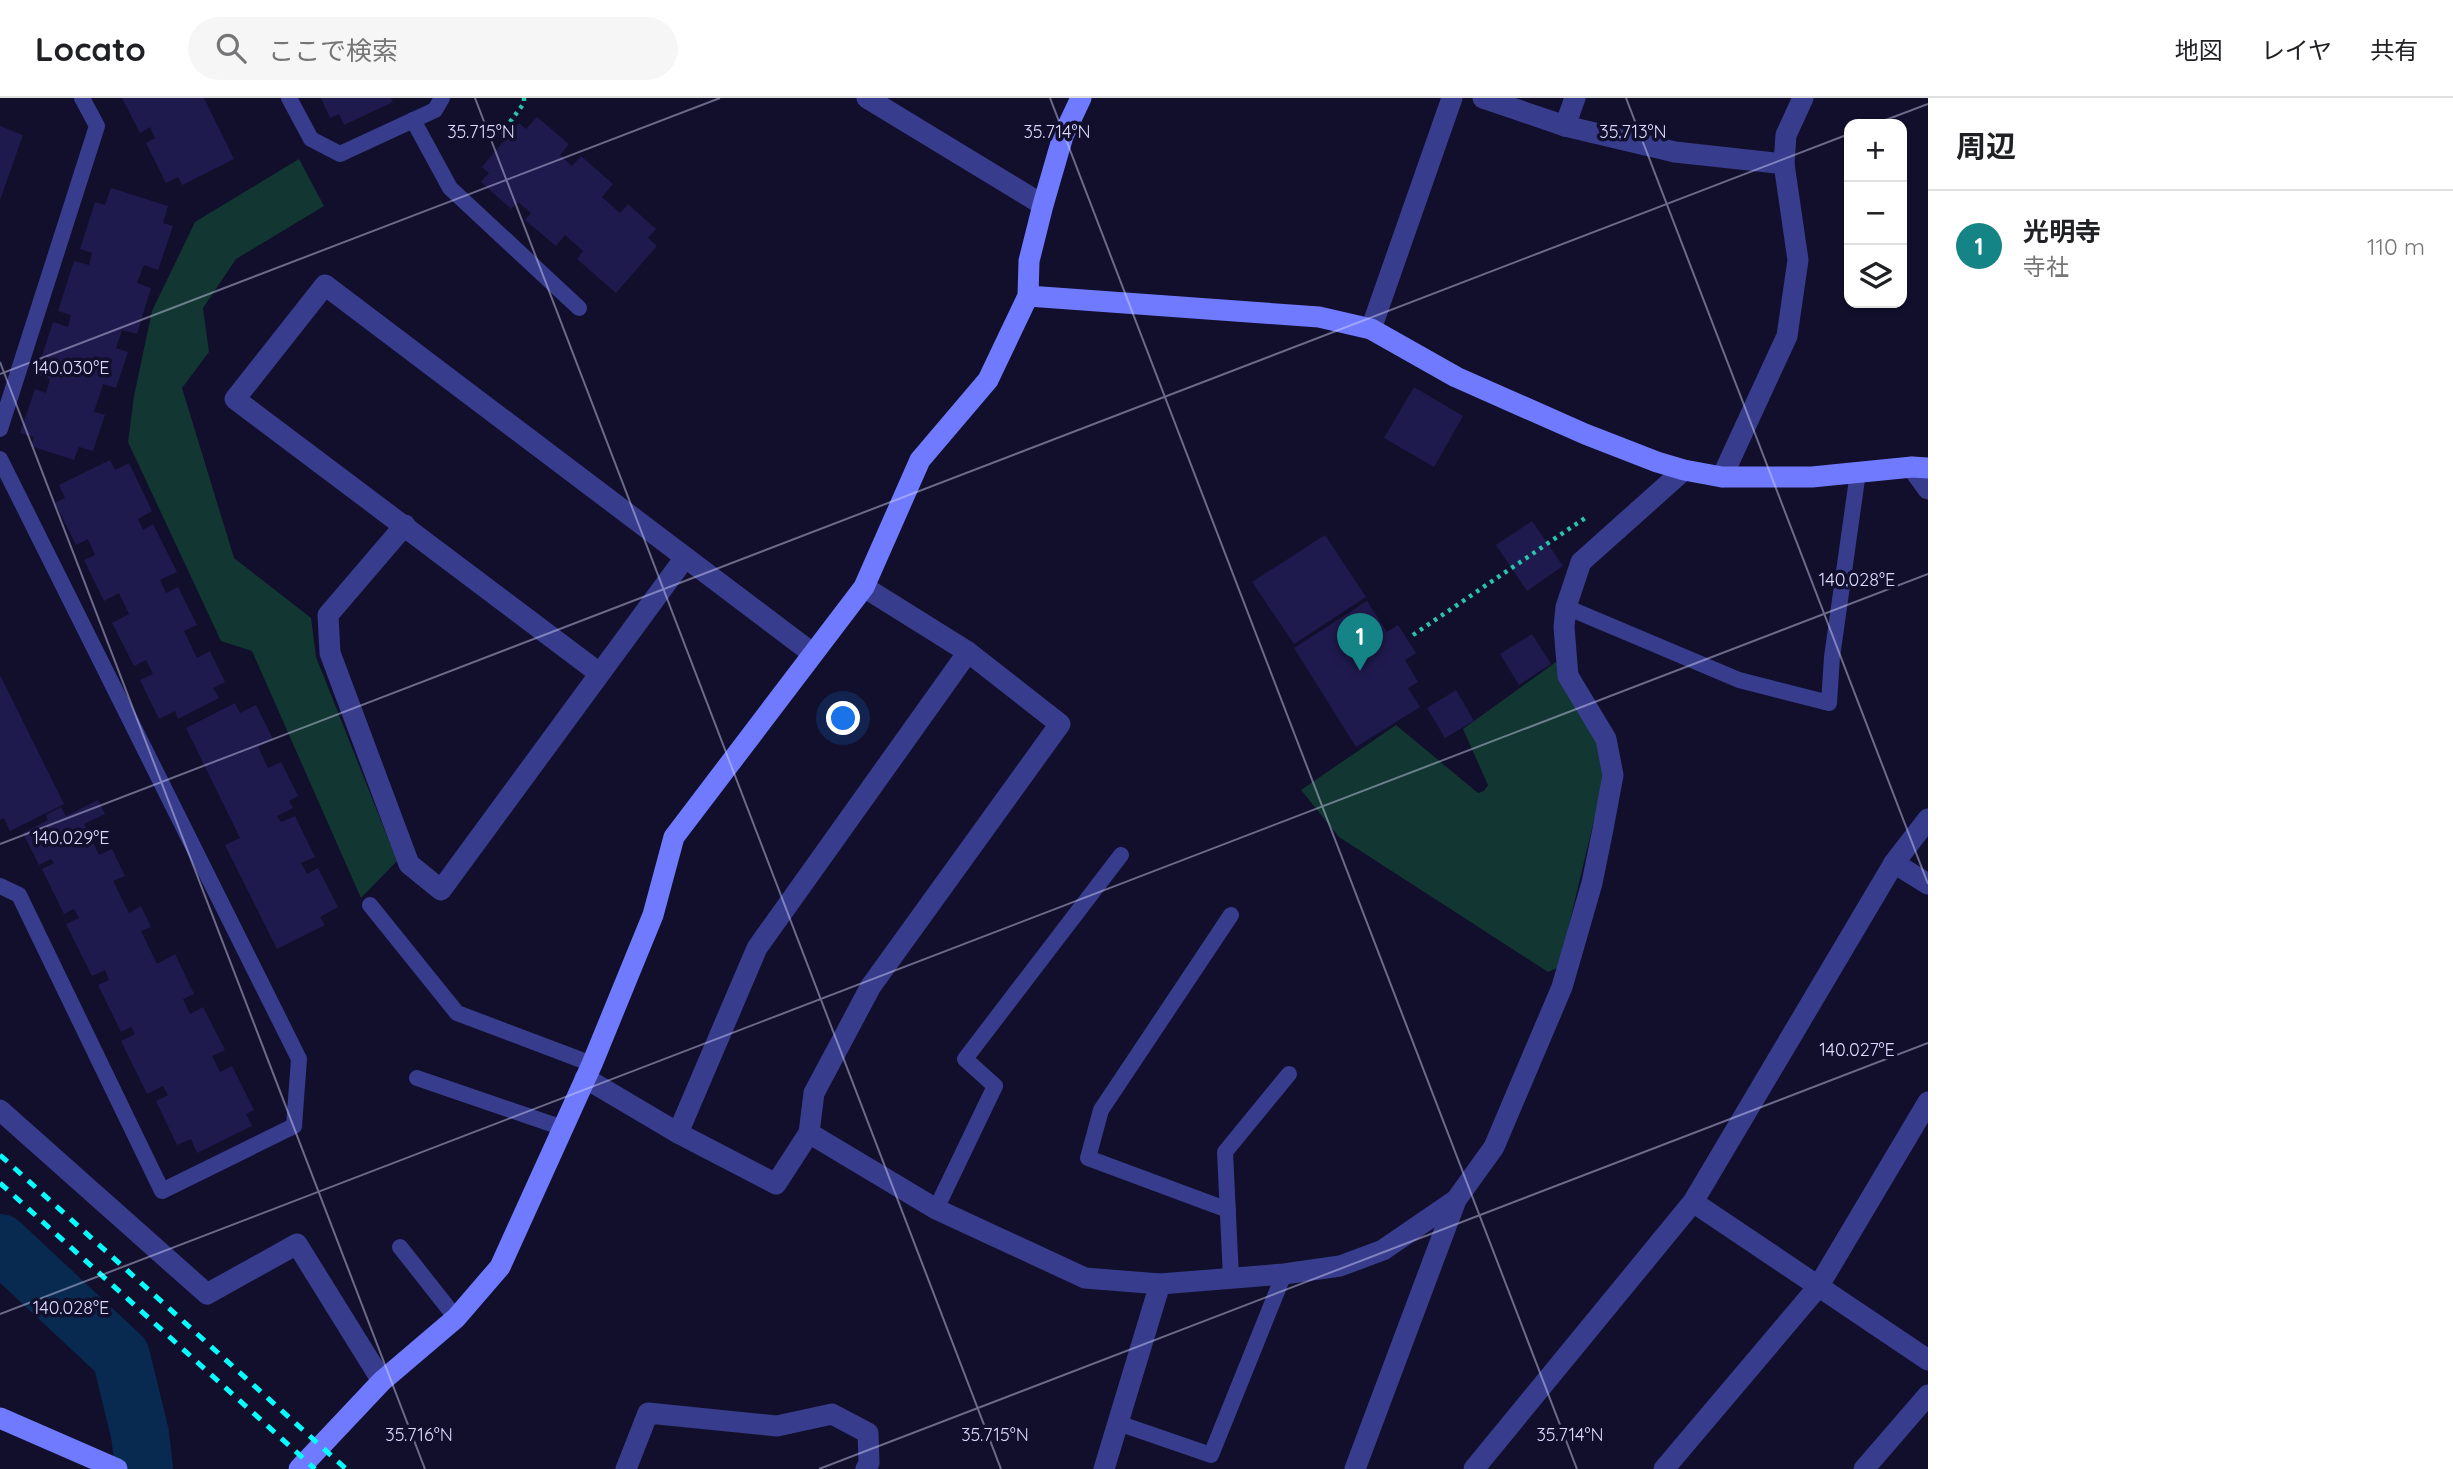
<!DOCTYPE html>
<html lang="ja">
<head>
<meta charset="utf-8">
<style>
	:root { --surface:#fff; --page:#f6f6f6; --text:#202124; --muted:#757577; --line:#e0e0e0; --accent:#148487 }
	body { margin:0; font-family:Quicksand,"Noto Sans JP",sans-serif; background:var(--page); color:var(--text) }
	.controls { position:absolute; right:21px; top:21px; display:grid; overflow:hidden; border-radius:14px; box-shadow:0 2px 5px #0004 }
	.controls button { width:63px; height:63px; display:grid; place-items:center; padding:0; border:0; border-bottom:2px solid var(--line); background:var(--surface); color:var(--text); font:35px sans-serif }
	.you { position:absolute; left:844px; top:621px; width:24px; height:24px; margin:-18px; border:5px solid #fff; border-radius:50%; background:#1a73e8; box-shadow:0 0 0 10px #1a73e833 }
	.badge { display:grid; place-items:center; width:46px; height:46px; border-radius:50%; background:var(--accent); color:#fff; font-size:23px; font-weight:700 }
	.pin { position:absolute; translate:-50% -58px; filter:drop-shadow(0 2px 4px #0008) }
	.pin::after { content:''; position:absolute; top:37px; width:24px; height:21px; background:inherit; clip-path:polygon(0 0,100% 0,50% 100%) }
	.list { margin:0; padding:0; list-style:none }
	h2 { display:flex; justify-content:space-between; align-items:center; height:91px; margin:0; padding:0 28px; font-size:30px }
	h2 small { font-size:23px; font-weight:400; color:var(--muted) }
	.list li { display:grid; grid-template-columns:46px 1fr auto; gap:21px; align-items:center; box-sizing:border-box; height:112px; padding:0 28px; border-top:2px solid var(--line) }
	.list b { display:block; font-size:26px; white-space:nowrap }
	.list p { margin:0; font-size:23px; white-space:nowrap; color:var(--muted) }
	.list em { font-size:23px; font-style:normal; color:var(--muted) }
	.icon { flex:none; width:38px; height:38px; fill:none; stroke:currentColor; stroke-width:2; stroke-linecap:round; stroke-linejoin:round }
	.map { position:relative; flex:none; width:1928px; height:1371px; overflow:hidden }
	header { display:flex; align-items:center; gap:42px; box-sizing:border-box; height:98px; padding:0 35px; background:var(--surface); border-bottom:2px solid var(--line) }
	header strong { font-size:33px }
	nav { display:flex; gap:38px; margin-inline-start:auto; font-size:24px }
	.search { width:490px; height:63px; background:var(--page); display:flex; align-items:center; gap:18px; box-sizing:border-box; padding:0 24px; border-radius:38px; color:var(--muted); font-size:26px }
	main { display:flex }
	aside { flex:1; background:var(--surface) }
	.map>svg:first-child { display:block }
	.green { fill:#123631 }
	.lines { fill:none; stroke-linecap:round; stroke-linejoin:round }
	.river { stroke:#092a50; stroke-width:58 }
	.building { fill:#1f1a4d }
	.path { stroke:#28c4ac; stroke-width:4.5; stroke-dasharray:3.5 5; stroke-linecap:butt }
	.lane { stroke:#373c8d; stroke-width:16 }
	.street { stroke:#373c8d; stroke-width:21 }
	.secondary { stroke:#707aff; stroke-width:21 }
	.rail { stroke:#05feff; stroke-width:5; stroke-dasharray:10 9; stroke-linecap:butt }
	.ticks { fill:none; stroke:#dad9ff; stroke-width:2; stroke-opacity:0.45 }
	.ticks-label { font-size:18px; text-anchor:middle; fill:#dad9ff; stroke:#110f2b; stroke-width:7; stroke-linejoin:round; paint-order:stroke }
</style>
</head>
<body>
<header>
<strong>Locato</strong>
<div class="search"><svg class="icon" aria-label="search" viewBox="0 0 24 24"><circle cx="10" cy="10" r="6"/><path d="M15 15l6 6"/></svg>ここで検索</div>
<nav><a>地図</a><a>レイヤ</a><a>共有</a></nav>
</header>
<main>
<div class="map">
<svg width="1928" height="1371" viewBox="0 0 1928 1371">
	<rect width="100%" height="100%" fill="#110f2b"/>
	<g class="green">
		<path d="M299,61L324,108L236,161L203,210L209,254L182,290L234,460L311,520L316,559L397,763L361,800L252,553L221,543L128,344L134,298L152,213L195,124Z"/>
		<path d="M1556,564L1596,641L1604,680L1559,869L1548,874L1339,739L1301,692L1396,627L1478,695L1484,693L1488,687L1463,631Z"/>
	</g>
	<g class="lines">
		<path class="river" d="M0,1145L121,1258L140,1336L144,1371"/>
	</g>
	<g class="building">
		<path d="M122,0H204L234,61L182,87L178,79L166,85L146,45L155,40L150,29L140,35Z"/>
		<path d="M321,0H391L393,4L344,27L339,16L330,20Z"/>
		<path d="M537,19L569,46L560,57L572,68L581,58L613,86L602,99L620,115L628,106L656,131L648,140L657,148L616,195L577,161L583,153L565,137L556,148L525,122L531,115L518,104L511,111L481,84L489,75L482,69L519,25L526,31Z"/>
		<path d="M0,28L23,37L0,102Z"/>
		<path d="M111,90L168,108L163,125L173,128L158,172L144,167L137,185L151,190L137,236L122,232L116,250L128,254L116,290L103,286L94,314L105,317L93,353L79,349L74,362L31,348L34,339L20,335L35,291L46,295L50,281L36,276L53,224L68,229L71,217L58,213L74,163L89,167L92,155L80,151L95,104L105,107Z"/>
		<path d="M1414,289L1463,318L1434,369L1384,340Z"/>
		<path d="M110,362L115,372L129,365L152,413L138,421L143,432L153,426L177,474L160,482L166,495L178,489L197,527L184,533L197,560L210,553L225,584L213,590L219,600L178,621L175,613L159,621L140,582L153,576L146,562L134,568L112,525L129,516L119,495L104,503L84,462L95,457L88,441L76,447L55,405L65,400L59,387Z"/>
		<path d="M1532,423L1563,468L1527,493L1496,447Z"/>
		<path d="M1325,437L1366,499L1294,546L1252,484Z"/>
		<path d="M1367,503L1387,534L1398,527L1416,555L1405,562L1418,584L1408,590L1420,609L1356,649L1294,550Z"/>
		<path d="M1532,536L1551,566L1519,587L1500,556Z"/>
		<path d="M0,577L64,706L10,733L4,720L0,722Z"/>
		<path d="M1456,592L1474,623L1445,640L1427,610Z"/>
		<path d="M235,605L240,615L256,607L273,641L258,649L268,670L281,664L298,698L289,703L293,710L277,718L281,724L295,718L315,759L301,765L307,776L318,770L338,809L320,819L325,827L277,851L225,747L240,740L186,630Z"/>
		<path d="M98,702L105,716L84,726L99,757L112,751L125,778L113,783L129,815L141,808L151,829L141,833L157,866L175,856L194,896L183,901L190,916L203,909L225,952L212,958L220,974L232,968L254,1012L246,1016L252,1028L197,1055L191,1041L177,1047L156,1003L168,997L163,988L147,996L121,943L135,936L131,929L121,934L98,887L109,882L105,872L92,878L66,826L79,820L74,811L64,816L42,771L54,765L51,761L39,767L23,735L48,722L46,717L61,709L66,718Z"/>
	</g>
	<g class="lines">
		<g class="path">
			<path d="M510,24L524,5V0"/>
			<path d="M1413,537L1588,418"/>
		</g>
		<g class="lane">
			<path d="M289,0L311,41L340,56L435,12L442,0"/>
			<path d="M413,22L450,90L579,210"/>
			<path d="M0,331L97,28L82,0"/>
			<path d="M0,361L299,961L294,1028L162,1093L19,797L0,788"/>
			<path d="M1566,509L1739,582L1829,605L1832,559L1858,374"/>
			<path d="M370,807L457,915L592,966"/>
			<path d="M417,980L563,1030"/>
			<path d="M936,1111L995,988L965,961L1121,757"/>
			<path d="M1228,1112L1088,1060L1101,1012L1231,817"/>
			<path d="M400,1149L456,1220"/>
			<path d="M1231,1180L1225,1054L1289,976"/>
			<path d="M1118,1325L1211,1357L1284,1176"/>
		</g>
		<g class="street">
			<path d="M867,0L1043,107"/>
			<path d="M1483,0L1565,28L1675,54L1784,66"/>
			<path d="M1565,28L1575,0"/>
			<path d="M1371,231L1452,0"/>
			<path d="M1912,369L1928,391"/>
			<path d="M1722,379L1787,238L1798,162L1784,66L1786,37L1803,0"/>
			<path d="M405,427L328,517L330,555L409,766L441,792L684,461"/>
			<path d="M599,575L235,301L325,187L812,555"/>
			<path d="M1894,765L1928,786"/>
			<path d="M585,980L678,1035L776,1086L809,1035L814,995L871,888L1060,626L968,554L864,489"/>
			<path d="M0,1012L207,1196L297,1146L382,1283"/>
			<path d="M678,1035L757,850L968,554"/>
			<path d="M809,1035L936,1111L1085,1180L1160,1186L1284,1176L1340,1168L1383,1152L1456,1102L1494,1049L1562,889L1592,785L1603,731L1613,677L1606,641L1568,578L1564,529L1566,509L1581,464L1684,372"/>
			<path d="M1693,1104L1928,1262"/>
			<path d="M626,1371L648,1315L777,1328L832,1316L868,1335L869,1365L866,1371"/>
			<path d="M1104,1371L1160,1186"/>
			<path d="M1355,1371L1456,1102"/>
			<path d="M1474,1371L1693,1104L1894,765L1928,721"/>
			<path d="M1664,1371L1818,1189L1928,1004"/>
			<path d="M1864,1371L1928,1297"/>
		</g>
		<g class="secondary">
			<path d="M1028,198L1319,219L1371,231L1456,279L1585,336L1657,364L1684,372L1722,379H1812L1912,369L1928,370"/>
			<path d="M0,1320L117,1371"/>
			<path d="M299,1371L382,1283L456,1220L500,1169L592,966L653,817L674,739L864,489L920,362L988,282L1028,198L1029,163L1043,107L1063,38L1081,0"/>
		</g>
		<g class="rail">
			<path d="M0,1057L346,1371"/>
			<path d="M0,1085L315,1371"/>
		</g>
	</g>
	<path class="ticks" d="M475,0L1001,1371M1050,0L1577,1371M1626,0L1928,786M1875,26L1928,6M0,264L425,1371M0,276L720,0M0,746L1849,36M0,1216L1928,476M819,1371L1928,945"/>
	<g class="ticks-label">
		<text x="481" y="40">35.715°N</text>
		<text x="1057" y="40">35.714°N</text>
		<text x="1633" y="40">35.713°N</text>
		<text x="71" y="276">140.030°E</text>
		<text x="1857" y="488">140.028°E</text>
		<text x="71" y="746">140.029°E</text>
		<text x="1857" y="958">140.027°E</text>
		<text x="71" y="1216">140.028°E</text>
		<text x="419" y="1343">35.716°N</text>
		<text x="995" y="1343">35.715°N</text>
		<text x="1570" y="1343">35.714°N</text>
	</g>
</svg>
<div class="controls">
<button>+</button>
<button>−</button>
<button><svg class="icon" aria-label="layers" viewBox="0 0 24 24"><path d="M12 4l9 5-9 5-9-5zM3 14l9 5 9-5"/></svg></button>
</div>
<div class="you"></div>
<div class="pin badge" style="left:1360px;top:573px">1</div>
</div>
<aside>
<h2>周辺<small></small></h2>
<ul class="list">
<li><span class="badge">1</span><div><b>光明寺</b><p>寺社</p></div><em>110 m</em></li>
</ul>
</aside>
</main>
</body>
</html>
